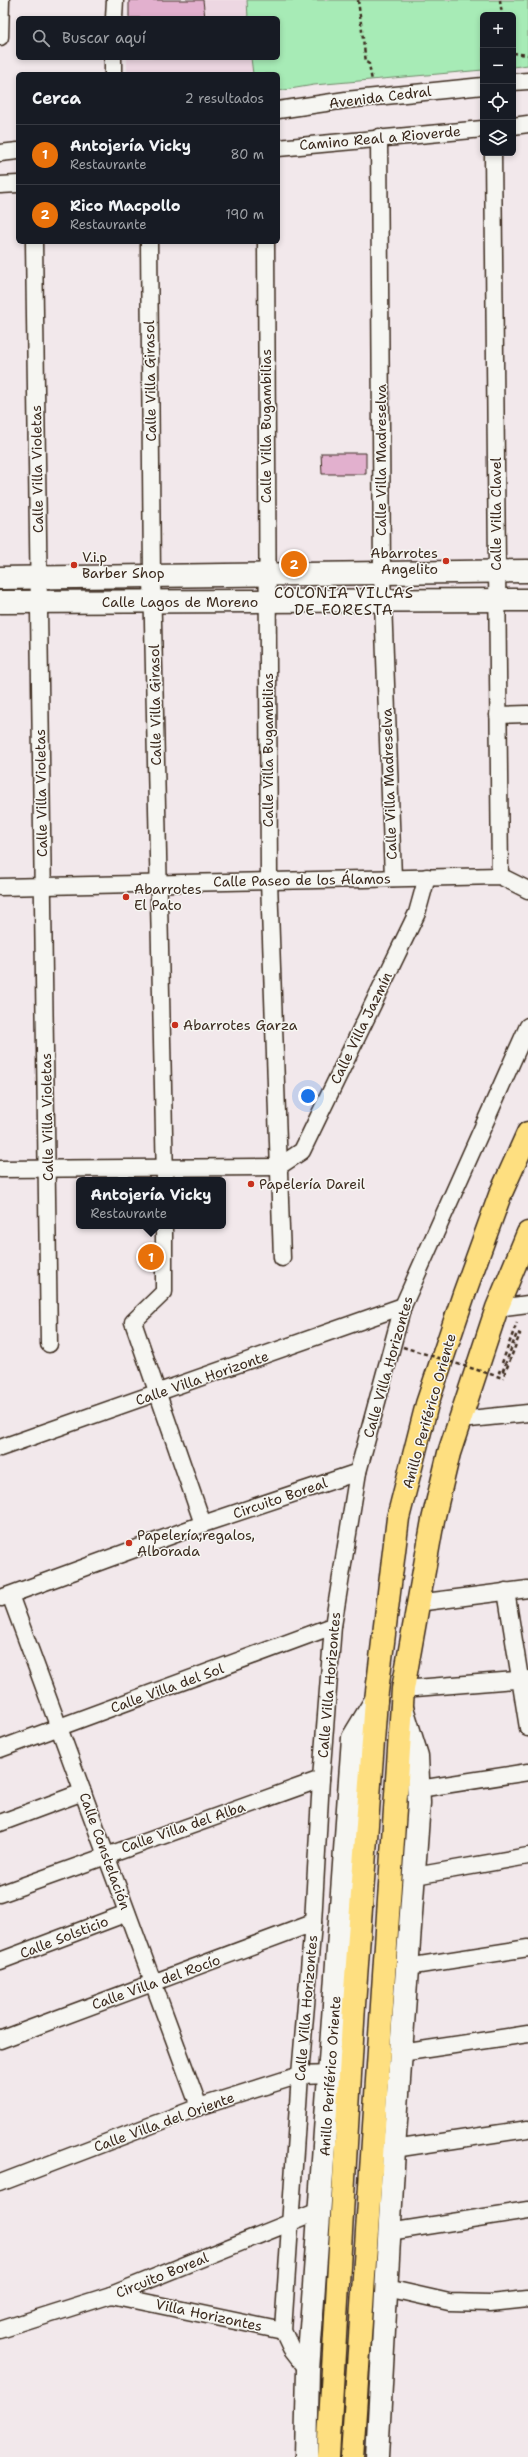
<!DOCTYPE html>
<html lang="es">
<head>
<meta charset="utf-8">
<style>
	:root { --surface:#171b24; --page:#20242c; --text:#f1f3f6; --muted:#9ea1a6; --line:#363941; --accent:#7c3aed }
	body { margin:0; font-family:"Shantell Sans",sans-serif; background:var(--page); color:var(--text) }
	.controls { position:absolute; right:12px; top:12px; display:grid; overflow:hidden; border-radius:6px; box-shadow:0 2px 6px #0003 }
	.controls button { width:36px; height:36px; display:grid; place-items:center; padding:0; border:0; border-bottom:1px solid var(--line); background:var(--surface); color:var(--text); font:20px sans-serif }
	.you { position:absolute; left:308px; top:1096px; width:14px; height:14px; margin:-10px; border:3px solid #fff; border-radius:50%; background:#1a73e8; box-shadow:0 0 0 6px #1a73e833 }
	.badge { display:grid; place-items:center; width:26px; height:26px; border-radius:50%; background:var(--accent); color:#fff; font-size:13px; font-weight:700 }
	.pin { position:absolute; translate:-50% -50%; border:2px solid #fff; box-shadow:0 1px 4px #0006 }
	.popup { position:absolute; left:76px; top:1177px; width:150px; height:52px; box-sizing:border-box; display:grid; place-content:center; border-radius:6px; background:var(--surface); filter:drop-shadow(0 1px 3px #0005); font-size:13px; white-space:nowrap; color:var(--muted) }
	.popup b { font-size:15px; color:var(--text) }
	.popup::after { content:''; position:absolute; left:50%; top:100%; margin-left:-8px; border:8px solid transparent; border-top-color:var(--surface) }
	.list { margin:0; padding:0; list-style:none }
	h2 { display:flex; justify-content:space-between; align-items:center; height:52px; margin:0; padding:0 16px; font-size:17px }
	h2 small { font-size:13px; font-weight:400; color:var(--muted) }
	.list li { display:grid; grid-template-columns:26px 1fr auto; gap:12px; align-items:center; box-sizing:border-box; height:60px; padding:0 16px; border-top:1px solid var(--line) }
	.list b { display:block; font-size:15px; white-space:nowrap }
	.list p { margin:0; font-size:13px; white-space:nowrap; color:var(--muted) }
	.list em { font-size:13px; font-style:normal; color:var(--muted) }
	.icon { flex:none; width:22px; height:22px; fill:none; stroke:currentColor; stroke-width:2; stroke-linecap:round; stroke-linejoin:round }
	.map { position:relative; flex:none; width:528px; height:2457px; overflow:hidden }
	.search { position:absolute; background:var(--surface); box-shadow:0 2px 6px #0003; left:16px; top:16px; width:264px; height:44px; display:flex; align-items:center; gap:10px; box-sizing:border-box; padding:0 14px; border-radius:6px; color:var(--muted); font-size:15px }
	.panel { position:absolute; background:var(--surface); box-shadow:0 2px 6px #0003; left:16px; top:72px; width:264px; height:172px; border-radius:6px }
	.map>svg:first-child { display:block }
	.built { fill:#edd7e2 }
	.green { fill:#a7ebb6; stroke:#718a6a }
	.building { fill:#e2b0ce; stroke:#3b2a1e }
	.lines { fill:none; stroke-linecap:round; stroke-linejoin:round }
	.street-casing { stroke:#3b2a1e; stroke-width:19 }
	.secondary-casing { stroke:#3b2a1e; stroke-width:25 }
	.highway-casing { stroke:#3b2a1e; stroke-width:25 }
	.path { stroke:#3b2a1e; stroke-width:2.5; stroke-dasharray:4 3; stroke-linecap:butt }
	.street { stroke:#f6f6f2; stroke-width:16 }
	.secondary { stroke:#f6f6f2; stroke-width:22 }
	.highway { stroke:#fedf80; stroke-width:22 }
	.path-bridge { stroke:#3b2a1e; stroke-width:2.5; stroke-dasharray:4 3; stroke-linecap:butt }
	.poi-dot { fill:#c8321e; stroke:#f6f6f2; stroke-width:1.5 }
	.labels { text-anchor:middle; stroke-width:3; stroke-linejoin:round; paint-order:stroke }
	.street-label { font-size:14px; fill:#3b2a1e; stroke:#f6f6f2 }
	.poi-label { font-size:14px; fill:#3b2a1e; stroke:#f6f6f2; text-anchor:start }
	.neighbourhood-label { font-size:15px; letter-spacing:1px; fill:#3b2a1e; stroke:#f6f6f2 }
</style>
</head>
<body>
<div class="map">
<svg width="528" height="2457" viewBox="0 0 528 2457">
	<rect width="100%" height="100%" fill="#f2e8eb"/>
	<filter id="ink" filterUnits="userSpaceOnUse"><feTurbulence type="fractalNoise" baseFrequency=".025" numOctaves="2"/><feDisplacementMap in="SourceGraphic" scale="8" xChannelSelector="R" yChannelSelector="G"/><feConvolveMatrix kernelMatrix="1 2 1 2 8 2 1 2 1" color-interpolation-filters="sRGB"/></filter>
	<g filter="url(#ink)">
		<g class="built">
			<path d="M203,0H247L248,18H205Z"/>
			<path d="M127,58H251L253,74H127Z"/>
		</g>
		<path class="green" d="M247,0H528V65L513,67V15H483V70L314,85L278,91V74H253L251,58H278V18H248Z"/>
		<g class="building">
			<path d="M129,0H203L205,18H129Z"/>
			<path d="M321,453H366V474H322Z"/>
		</g>
		<g class="lines">
			<g class="street-casing">
				<g id="street">
					<path d="M114,18L115,0"/>
					<path d="M0,37L1,0"/>
					<path d="M113,74V58"/>
					<path d="M513,82L528,81"/>
					<path d="M278,110L346,100L483,86"/>
					<path d="M513,126L528,124"/>
					<path d="M379,137L382,574L393,878"/>
					<path d="M278,148L483,129"/>
					<path d="M0,153L18,151"/>
					<path d="M493,153L500,876"/>
					<path d="M0,185L18,184"/>
					<path d="M34,242L49,1344"/>
					<path d="M149,242L152,576L165,1180"/>
					<path d="M266,242L269,881L282,1258"/>
					<path d="M498,715L528,714"/>
					<path d="M0,887L500,876L528,890"/>
					<path d="M278,1167L302,1151L417,913L427,877"/>
					<path d="M0,1169L278,1167"/>
					<path d="M164,1226V1292L133,1322L203,1524"/>
					<path d="M497,1308L528,1304"/>
					<path d="M460,1420L528,1413"/>
					<path d="M0,1448L403,1306"/>
					<path d="M506,1591L528,1728"/>
					<path d="M10,1595L199,2107"/>
					<path d="M1,1598L203,1524L358,1472"/>
					<path d="M417,1603L528,1589"/>
					<path d="M403,1689L528,1679"/>
					<path d="M0,1749L333,1626"/>
					<path d="M419,1789L528,1772"/>
					<path d="M0,1823L83,1792"/>
					<path d="M415,1876L528,1856"/>
					<path d="M0,1894L321,1779"/>
					<path d="M0,1961L127,1913"/>
					<path d="M407,1967L528,1948"/>
					<path d="M0,2040L313,1923"/>
					<path d="M401,2053L528,2034"/>
					<path d="M394,2149L528,2129"/>
					<path d="M0,2183L199,2107L300,2075L330,2074"/>
					<path d="M389,2232L528,2210"/>
					<path d="M387,2288L449,2302L490,2303L528,2299"/>
					<path d="M111,2295L283,2331"/>
					<path d="M0,2330L111,2295L321,2210"/>
					<path d="M308,2370L291,2348L283,2331L300,2075L313,1923L321,1779L333,1626L358,1472L403,1306L528,1026"/>
				</g>
			</g>
			<g class="secondary-casing">
				<g id="secondary">
					<path d="M0,578L528,571"/>
					<path d="M0,602L528,600"/>
					<path d="M306,2457L308,2370L353,1738L376,1700"/>
					<path d="M377,2457L394,2149L419,1803L417,1756L402,1708"/>
				</g>
			</g>
			<g class="highway-casing">
				<g id="highway">
					<path d="M328,2457L354,2005L376,1700L398,1518L427,1404L464,1294L500,1195L528,1133"/>
					<path d="M352,2457L403,1689L433,1520L449,1453L497,1308L528,1233"/>
				</g>
			</g>
			<g class="path">
				<path d="M358,0L366,62L369,64L372,81"/>
				<path d="M500,0L502,15"/>
				<path d="M513,53L528,55"/>
				<path d="M502,1363L517,1322"/>
				<path d="M500,1370L499,1372L502,1373L517,1333L520,1334L503,1378"/>
			</g>
			<use href="#street" class="street"/>
			<use href="#secondary" class="secondary"/>
			<use href="#highway" class="highway"/>
			<path class="path-bridge" d="M403,1347L503,1378"/>
		</g>
	</g>
	<g class="poi-dot">
		<circle cx="446" cy="561" r="4"/>
		<circle cx="74" cy="565" r="4"/>
		<circle cx="126" cy="897" r="4"/>
		<circle cx="175" cy="1025" r="4"/>
		<circle cx="251" cy="1184" r="4"/>
		<circle cx="129" cy="1543" r="4"/>
	</g>
	<g class="labels">
		<g class="street-label">
			<text transform="translate(380 97) rotate(-7)" y="5">Avenida Cedral</text>
			<text transform="translate(380 138) rotate(-5)" y="5">Camino Real a Rioverde</text>
			<text transform="translate(150 381) rotate(-91)" y="5">Calle Villa Girasol</text>
			<text transform="translate(266 426) rotate(-90)" y="5">Calle Villa Bugambilias</text>
			<text transform="translate(381 460) rotate(-90)" y="5">Calle Villa Madreselva</text>
			<text transform="translate(37 469) rotate(-91)" y="5">Calle Villa Violetas</text>
			<text transform="translate(496 514) rotate(-90)" y="5">Calle Villa Clavel</text>
			<text x="180" y="607">Calle Lagos de Moreno</text>
			<text transform="translate(155 705) rotate(-91)" y="5">Calle Villa Girasol</text>
			<text transform="translate(268 750) rotate(-90)" y="5">Calle Villa Bugambilias</text>
			<text transform="translate(389 784) rotate(-92)" y="5">Calle Villa Madreselva</text>
			<text transform="translate(41 793) rotate(-91)" y="5">Calle Villa Violetas</text>
			<text transform="translate(302 880) rotate(-1)" y="5">Calle Paseo de los Álamos</text>
			<text transform="translate(361 1028) rotate(-64)" y="5">Calle Villa Jazmín</text>
			<text transform="translate(47 1117) rotate(-91)" y="5">Calle Villa Violetas</text>
			<text transform="translate(388 1367) rotate(-74)" y="5">Calle Villa Horizontes</text>
			<text transform="translate(202 1378) rotate(-19)" y="5">Calle Villa Horizonte</text>
			<text transform="translate(429 1411) rotate(-74)" y="5">Anillo Periférico Oriente</text>
			<text transform="translate(280 1498) rotate(-19)" y="5">Circuito Boreal</text>
			<text transform="translate(329 1685) rotate(-85)" y="5">Calle Villa Horizontes</text>
			<text transform="translate(167 1688) rotate(-20)" y="5">Calle Villa del Sol</text>
			<text transform="translate(183 1827) rotate(-19)" y="5">Calle Villa del Alba</text>
			<text transform="translate(105 1851) rotate(70)" y="5">Calle Constelación</text>
			<text transform="translate(64 1937) rotate(-21)" y="5">Calle Solsticio</text>
			<text transform="translate(156 1982) rotate(-20)" y="5">Calle Villa del Rocío</text>
			<text transform="translate(306 2008) rotate(-85)" y="5">Calle Villa Horizontes</text>
			<text transform="translate(330 2076) rotate(-86)" y="5">Anillo Periférico Oriente</text>
			<text transform="translate(164 2122) rotate(-20)" y="5">Calle Villa del Oriente</text>
			<text transform="translate(162 2275) rotate(-22)" y="5">Circuito Boreal</text>
			<text transform="translate(209 2315) rotate(12)" y="5">Villa Horizontes</text>
		</g>
		<g class="poi-label">
			<text x="438" y="558" text-anchor="end">Abarrotes<tspan x="438" dy="16">Angelito</tspan></text>
			<text x="82" y="562">V.i.p<tspan x="82" dy="16">Barber Shop</tspan></text>
			<text x="134" y="894">Abarrotes<tspan x="134" dy="16">El Pato</tspan></text>
			<text x="183" y="1030">Abarrotes Garza</text>
			<text x="259" y="1189">Papelería Dareil</text>
			<text x="137" y="1540">Papelería,regalos,<tspan x="137" dy="16">Alborada</tspan></text>
		</g>
		<g class="neighbourhood-label">
			<text x="344" y="598">COLONIA VILLAS<tspan x="344" dy="17">DE FORESTA</tspan></text>
		</g>
	</g>
</svg>
<div class="controls">
<button>+</button>
<button>−</button>
<button><svg class="icon" aria-label="locate" viewBox="0 0 24 24"><circle cx="12" cy="12" r="6"/><path d="M12 2v4M12 18v4M2 12h4M18 12h4"/></svg></button>
<button><svg class="icon" aria-label="layers" viewBox="0 0 24 24"><path d="M12 4l9 5-9 5-9-5zM3 14l9 5 9-5"/></svg></button>
</div>
<div class="you"></div>
<div class="pin badge" style="left:151px;top:1257px;background:#e8710a">1</div>
<div class="popup"><b>Antojería Vicky</b>Restaurante</div>
<div class="pin badge" style="left:294px;top:564px;background:#e8710a">2</div>
<div class="search"><svg class="icon" aria-label="search" viewBox="0 0 24 24"><circle cx="10" cy="10" r="6"/><path d="M15 15l6 6"/></svg>Buscar aquí</div>
<section class="panel">
<h2>Cerca<small>2 resultados</small></h2>
<ul class="list">
<li><span class="badge" style="background:#e8710a">1</span><div><b>Antojería Vicky</b><p>Restaurante</p></div><em>80 m</em></li>
<li><span class="badge" style="background:#e8710a">2</span><div><b>Rico Macpollo</b><p>Restaurante</p></div><em>190 m</em></li>
</ul>
</section>
</div>
</body>
</html>
